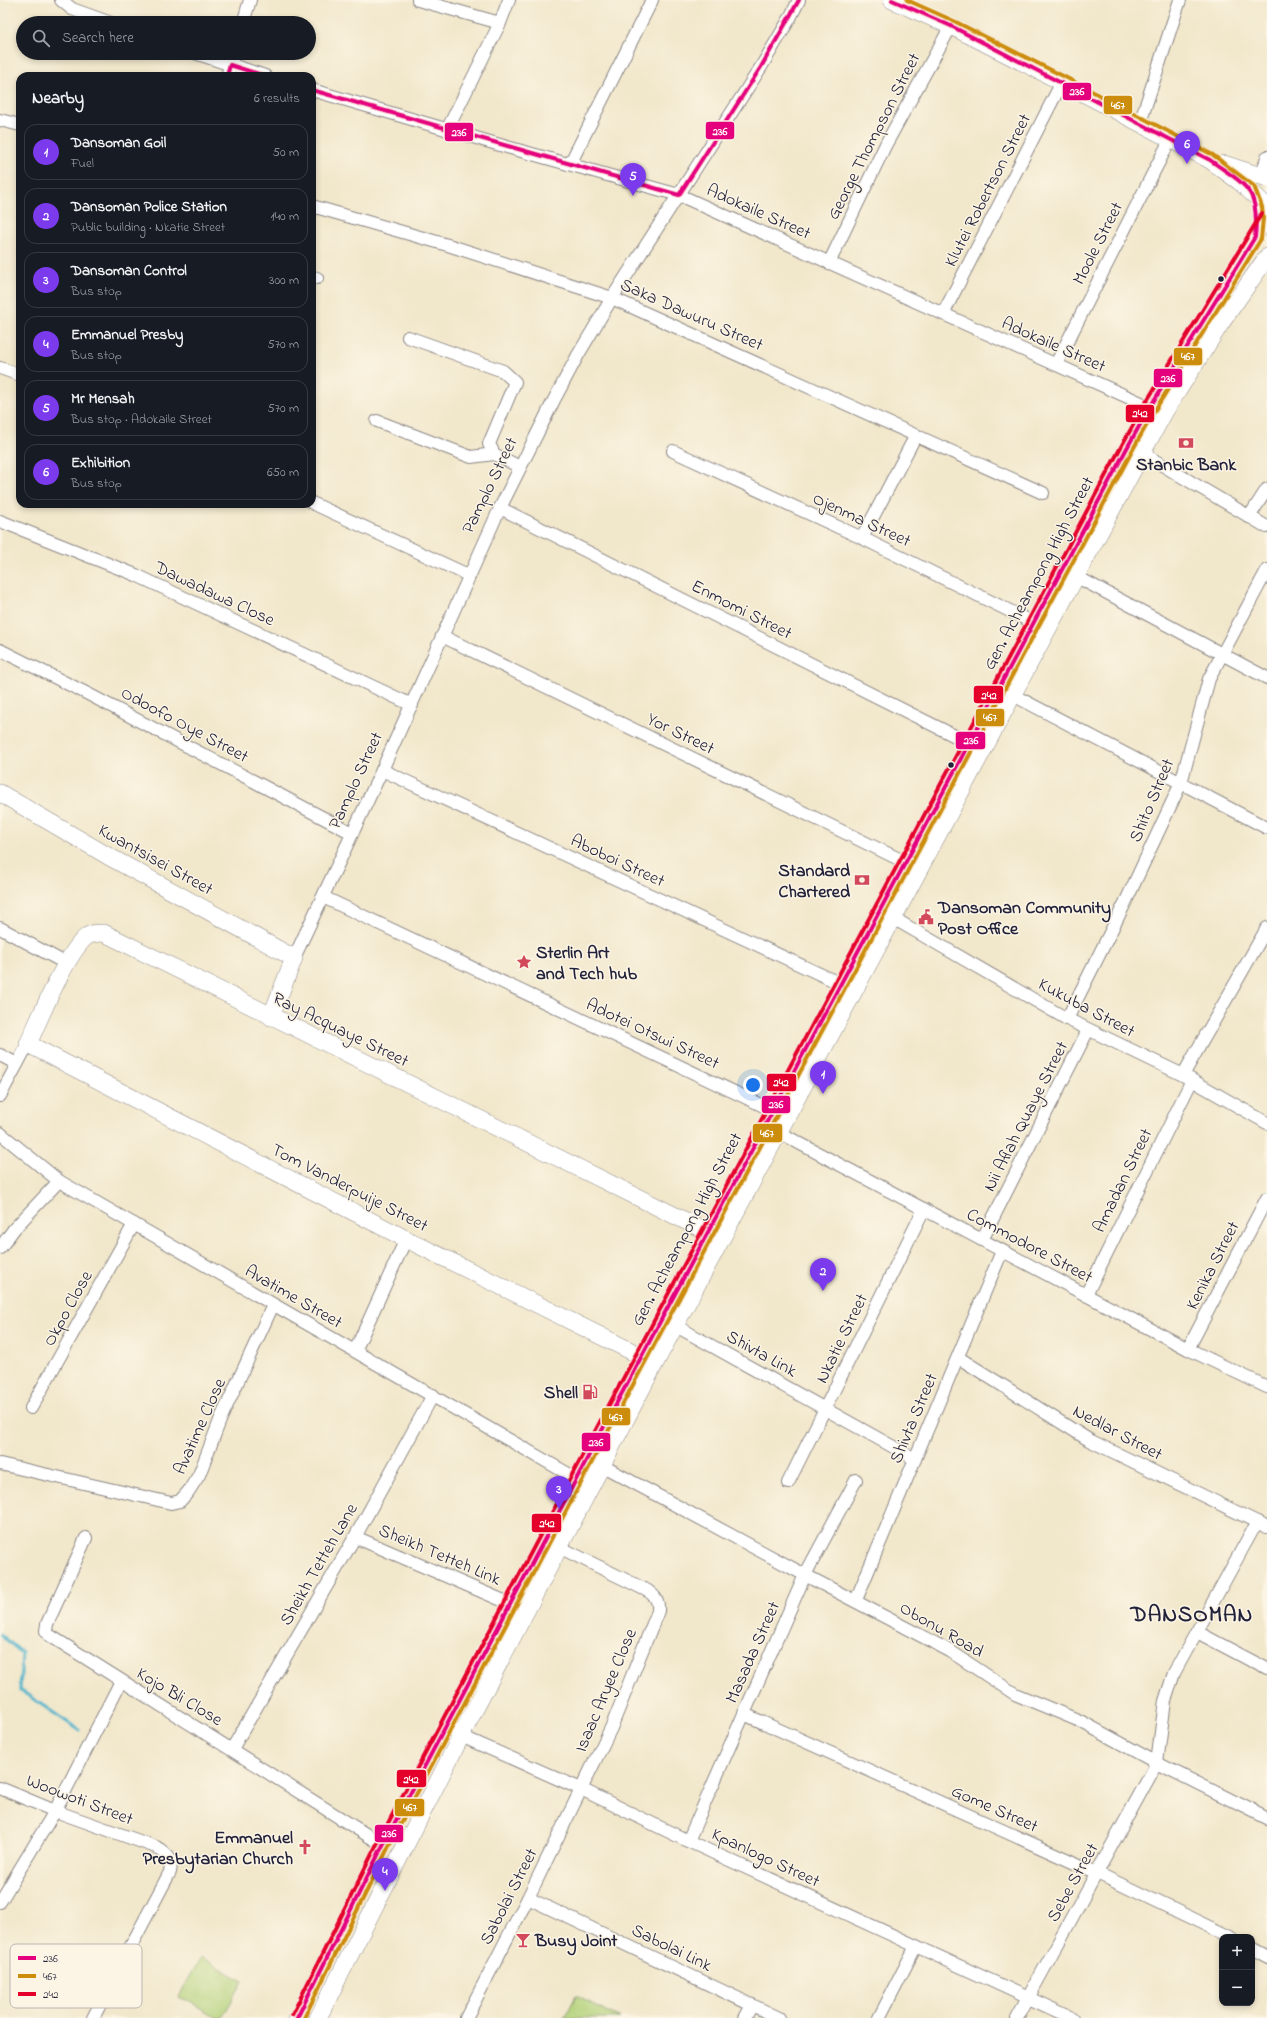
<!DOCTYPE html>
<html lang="en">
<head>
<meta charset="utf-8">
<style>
	:root { --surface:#171b24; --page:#20242c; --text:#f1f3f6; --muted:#9ea1a6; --line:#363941; --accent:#7c3aed }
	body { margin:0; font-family:"Indie Flower",sans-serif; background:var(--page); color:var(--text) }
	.controls { position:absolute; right:12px; bottom:12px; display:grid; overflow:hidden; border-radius:8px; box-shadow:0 2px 6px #0003 }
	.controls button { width:36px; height:36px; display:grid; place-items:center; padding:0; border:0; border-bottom:1px solid var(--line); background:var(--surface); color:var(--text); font:20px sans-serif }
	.you { position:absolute; left:753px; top:1085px; width:14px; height:14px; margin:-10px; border:3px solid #fff; border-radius:50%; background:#1a73e8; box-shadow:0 0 0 6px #1a73e833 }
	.badge { display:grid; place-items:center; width:26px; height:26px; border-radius:50%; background:var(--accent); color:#fff; font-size:13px; font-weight:700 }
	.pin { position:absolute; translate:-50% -33px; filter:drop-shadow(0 1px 2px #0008) }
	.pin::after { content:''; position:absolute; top:21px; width:14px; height:12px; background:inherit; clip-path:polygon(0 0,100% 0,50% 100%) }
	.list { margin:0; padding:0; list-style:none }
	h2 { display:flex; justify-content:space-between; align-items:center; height:52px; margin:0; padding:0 16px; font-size:17px }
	h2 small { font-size:13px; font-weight:400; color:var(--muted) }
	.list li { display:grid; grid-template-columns:26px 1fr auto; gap:12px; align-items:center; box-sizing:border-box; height:56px; margin:0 8px 8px; padding:0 8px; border:1px solid var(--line); border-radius:12px }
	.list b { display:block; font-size:15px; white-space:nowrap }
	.list p { margin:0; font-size:13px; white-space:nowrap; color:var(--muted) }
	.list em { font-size:13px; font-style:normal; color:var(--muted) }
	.icon { flex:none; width:22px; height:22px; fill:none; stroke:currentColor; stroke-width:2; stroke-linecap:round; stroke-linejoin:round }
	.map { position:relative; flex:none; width:1267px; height:2018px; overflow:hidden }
	.search { position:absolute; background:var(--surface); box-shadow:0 2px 6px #0003; left:16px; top:16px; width:300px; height:44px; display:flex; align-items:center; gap:10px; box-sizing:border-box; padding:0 14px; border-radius:22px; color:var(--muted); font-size:15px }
	.panel { position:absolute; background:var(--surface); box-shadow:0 2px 6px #0003; left:16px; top:72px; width:300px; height:436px; border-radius:12px }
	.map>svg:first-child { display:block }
	.green { fill:#b3d27a; stroke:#6a7a5a }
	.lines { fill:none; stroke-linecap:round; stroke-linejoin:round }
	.stream { stroke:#4fb5ce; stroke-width:3 }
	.street-casing { stroke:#8a8483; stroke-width:14 }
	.secondary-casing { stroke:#8a8483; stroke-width:18 }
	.street { stroke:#fff; stroke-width:12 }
	.secondary { stroke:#fff; stroke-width:17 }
	.bus-1-casing { stroke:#fcf5e5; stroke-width:7 }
	.bus-2-casing { stroke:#fcf5e5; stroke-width:7 }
	.bus-3-casing { stroke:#fcf5e5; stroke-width:7 }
	.bus-1 { stroke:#e5007d; stroke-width:4 }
	.bus-2 { stroke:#cc8c0c; stroke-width:4 }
	.bus-3 { stroke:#e4002b; stroke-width:4 }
	.bus-dot { fill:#22223b; stroke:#fcf5e5; stroke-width:1.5 }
	.labels { text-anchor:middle; stroke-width:3; stroke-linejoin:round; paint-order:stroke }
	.street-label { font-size:18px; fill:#22223b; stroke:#fcf5e5 }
	.poi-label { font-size:18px; font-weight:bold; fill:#22223b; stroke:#fcf5e5; text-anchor:end }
	.district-label { font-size:22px; font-weight:bold; letter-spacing:1px; fill:#22223b; stroke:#fcf5e5 }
	.key { fill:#fcf5e5; stroke:#bbb6b2; stroke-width:1 }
	.key-label { font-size:11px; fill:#22223b }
	.line-badge { stroke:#fcf5e5; stroke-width:1.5 }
	.badge-label { font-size:11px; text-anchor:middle; font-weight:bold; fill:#fff }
</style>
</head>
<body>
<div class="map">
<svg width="1267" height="2018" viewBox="0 0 1267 2018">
	<rect width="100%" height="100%" fill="#fcf5e5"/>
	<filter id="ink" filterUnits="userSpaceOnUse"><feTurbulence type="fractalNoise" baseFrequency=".025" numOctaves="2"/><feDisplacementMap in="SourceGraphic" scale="8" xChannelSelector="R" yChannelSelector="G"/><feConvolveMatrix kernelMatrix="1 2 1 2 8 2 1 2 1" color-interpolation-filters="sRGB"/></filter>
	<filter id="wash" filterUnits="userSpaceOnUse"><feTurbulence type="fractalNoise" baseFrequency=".012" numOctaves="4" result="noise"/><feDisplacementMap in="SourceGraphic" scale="16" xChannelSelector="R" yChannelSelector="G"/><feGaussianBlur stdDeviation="0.9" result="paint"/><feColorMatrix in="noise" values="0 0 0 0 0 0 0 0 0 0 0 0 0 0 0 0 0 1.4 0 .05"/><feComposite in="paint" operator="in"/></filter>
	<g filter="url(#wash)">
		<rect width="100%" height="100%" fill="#f1e7cb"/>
		<g class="green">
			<path d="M201,1957L243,1981L222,2018H218L179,1996Z"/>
			<path d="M576,1995L620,2018H564Z"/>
		</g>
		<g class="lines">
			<path class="stream" d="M0,1634L22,1653L20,1690L79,1730"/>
		</g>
	</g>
	<g filter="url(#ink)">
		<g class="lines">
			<g class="street-casing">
				<g id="street">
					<path d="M61,0L72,9L111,23"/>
					<path d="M418,0L500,23"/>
					<path d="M243,23L250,0"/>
					<path d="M195,53L265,76"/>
					<path d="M227,76L234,53"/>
					<path d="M312,90L507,147L679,195L1150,407"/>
					<path d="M0,120L20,125"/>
					<path d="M1140,123L1180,0"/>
					<path d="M447,130L500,23L509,0"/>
					<path d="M570,164L652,0"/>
					<path d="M1263,172L1267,157"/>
					<path d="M312,206L451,246L612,298L1043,493"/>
					<path d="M829,263L886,144L951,26"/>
					<path d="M312,277L317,278"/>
					<path d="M943,314L1062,82"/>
					<path d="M408,337L503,371L515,382L489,444L494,454L520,467"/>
					<path d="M1056,364L1170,140"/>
					<path d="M0,368L20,375"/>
					<path d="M377,421L471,457L494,454"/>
					<path d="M673,451L862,538L1034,623"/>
					<path d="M1142,453L1267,527"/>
					<path d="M312,503L468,575"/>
					<path d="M500,508L969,743"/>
					<path d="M1249,517L1267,489"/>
					<path d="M0,521L136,575L412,705"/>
					<path d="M862,538L916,435"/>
					<path d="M1077,577L1267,678"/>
					<path d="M442,636L905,862"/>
					<path d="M0,650L88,694L352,833"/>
					<path d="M1013,695L1267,828"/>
					<path d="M382,770L839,983"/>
					<path d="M323,897L772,1110"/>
					<path d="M893,918L1067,1019L1183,1075L1267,1123"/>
					<path d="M0,928L67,964"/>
					<path d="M294,958L382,770L500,508L554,400L578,355L612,298L761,67L790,18L799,0"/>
					<path d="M1067,1019L1126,901L1181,783L1209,679L1267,570"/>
					<path d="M0,1055L17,1064"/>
					<path d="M1183,1075L1267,928"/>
					<path d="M0,1096L28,1044"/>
					<path d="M778,1132L1188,1349L1267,1387"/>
					<path d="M0,1133L59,1181L577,1479"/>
					<path d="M982,1240L1088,1030"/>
					<path d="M0,1248L14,1229L59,1181"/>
					<path d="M1086,1295L1192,1080"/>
					<path d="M676,1326L915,1459"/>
					<path d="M1188,1349L1267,1198"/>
					<path d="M355,1351L406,1239"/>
					<path d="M959,1358L1089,1440L1267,1527"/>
					<path d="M31,1408L134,1224"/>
					<path d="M0,1464L171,1503L180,1501L188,1492L199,1475L221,1418L273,1305"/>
					<path d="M601,1465L805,1575L950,1651L1015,1694L1080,1721L1157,1763L1267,1818"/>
					<path d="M788,1483L924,1209"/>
					<path d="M355,1537L511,1604"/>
					<path d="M86,1538L47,1624L46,1631L49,1635L383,1845"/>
					<path d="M856,1600L1002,1251"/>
					<path d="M1197,1632L1267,1669"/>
					<path d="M744,1714L1097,1873L1231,1937"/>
					<path d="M445,1726L461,1736L581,1789L688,1841L1072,2018"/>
					<path d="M232,1749L355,1537L433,1395"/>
					<path d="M0,1788L55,1811L156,1847C167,1854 173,1858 170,1872L93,2018"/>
					<path d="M688,1841L805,1575L856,1480"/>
					<path d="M528,1898L779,2018"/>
					<path d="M0,1902L55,1811L121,1681"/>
					<path d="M1252,1948L1267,1956"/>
					<path d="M466,2018L528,1898L611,1728L658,1611C659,1601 656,1597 648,1591L559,1547"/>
					<path d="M745,2018L752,2005"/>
					<path d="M879,2018L916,1946"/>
					<path d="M1017,2018L1157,1763L1165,1701L1174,1673L1257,1522"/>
				</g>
			</g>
			<g class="secondary-casing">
				<g id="secondary">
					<path d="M892,0L951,26L1062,82L1210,160L1240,182L1265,205"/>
					<path d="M1224,164L1267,178"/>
					<path d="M0,793L108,856L294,958L271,1017"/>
					<path d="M651,1361L406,1239L28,1044C40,1018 66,954 86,937C91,933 97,933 104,933L708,1232"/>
					<path d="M297,2018L383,1845L607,1421L1127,448L1150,407L1267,216"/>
					<path d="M318,2018L461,1736L655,1363L1142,453L1165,411L1221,323L1267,257"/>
				</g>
			</g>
			<use href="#street" class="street"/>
			<use href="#secondary" class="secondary"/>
			<g class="bus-1-casing">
				<g id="bus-1">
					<path d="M227,76L230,65L265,76"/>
					<path d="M312,90L679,195L761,67L799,0"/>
					<path d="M297,2018L383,1845L607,1421L1127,448L1150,407L1255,237C1260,188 1246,186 1210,160L951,26L892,0"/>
				</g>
			</g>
			<g class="bus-2-casing">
				<path id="bus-2" d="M304,2018L388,1848L612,1424L1132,451L1155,410L1261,239L1263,218L1262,207L1254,186L1213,155L1065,77L954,21L907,0"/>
			</g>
			<g class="bus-3-casing">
				<path id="bus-3" d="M292,2015L378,1842L602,1418L1122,445L1145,404L1262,213"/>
			</g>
			<use href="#bus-1" class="bus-1"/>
			<use href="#bus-2" class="bus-2"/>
			<use href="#bus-3" class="bus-3"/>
		</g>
	</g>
	<defs>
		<g id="bank-bare" transform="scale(1.2)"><path d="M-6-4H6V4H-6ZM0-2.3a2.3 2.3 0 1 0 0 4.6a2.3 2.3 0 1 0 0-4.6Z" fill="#d1495b" stroke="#fcf5e5" stroke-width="2.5" paint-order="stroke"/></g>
		<g id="civic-bare" transform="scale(1.2)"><path d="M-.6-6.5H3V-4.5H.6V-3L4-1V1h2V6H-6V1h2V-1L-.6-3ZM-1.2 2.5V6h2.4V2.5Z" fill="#d1495b" stroke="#fcf5e5" stroke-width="2.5" paint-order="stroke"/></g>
		<g id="sight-bare" transform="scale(1.2)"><path d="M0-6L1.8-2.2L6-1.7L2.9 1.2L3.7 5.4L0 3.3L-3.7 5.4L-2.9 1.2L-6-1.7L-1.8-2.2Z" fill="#d1495b" stroke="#fcf5e5" stroke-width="2.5" paint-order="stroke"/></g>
		<g id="fuel-bare" transform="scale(1.2)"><path d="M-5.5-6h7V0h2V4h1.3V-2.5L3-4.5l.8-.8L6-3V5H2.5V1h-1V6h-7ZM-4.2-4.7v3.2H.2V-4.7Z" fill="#d1495b" stroke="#fcf5e5" stroke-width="2.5" paint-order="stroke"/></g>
		<g id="church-bare" transform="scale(1.2)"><path d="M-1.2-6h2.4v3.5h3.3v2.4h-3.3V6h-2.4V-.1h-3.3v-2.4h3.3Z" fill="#d1495b" stroke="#fcf5e5" stroke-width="2.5" paint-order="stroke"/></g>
		<g id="bar-bare" transform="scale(1.2)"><path d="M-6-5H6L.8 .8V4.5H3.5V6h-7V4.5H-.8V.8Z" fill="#d1495b" stroke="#fcf5e5" stroke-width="2.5" paint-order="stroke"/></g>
	</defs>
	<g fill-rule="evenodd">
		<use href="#bank-bare" x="1186" y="443"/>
		<use href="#bank-bare" x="862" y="880"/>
		<use href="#civic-bare" x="926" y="917"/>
		<use href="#sight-bare" x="524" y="962"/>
		<use href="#fuel-bare" x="590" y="1392"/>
		<use href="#church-bare" x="305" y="1847"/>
		<use href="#bar-bare" x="523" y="1940"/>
	</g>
	<g class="bus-dot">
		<circle cx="1221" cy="279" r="3.5"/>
		<circle cx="951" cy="765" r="3.5"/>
	</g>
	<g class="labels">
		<g class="street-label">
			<text transform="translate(873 136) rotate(-63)" y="6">George Thompson Street</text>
			<text transform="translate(987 190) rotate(-63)" y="6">Klutei Robertson Street</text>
			<text transform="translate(759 211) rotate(24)" y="6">Adokaile Street</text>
			<text transform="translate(1097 243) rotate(-63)" y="6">Moole Street</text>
			<text transform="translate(692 314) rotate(24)" y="6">Saka Dawuru Street</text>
			<text transform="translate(1054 344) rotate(24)" y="6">Adokaile Street</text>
			<text transform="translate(489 485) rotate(-64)" y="6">Pamplo Street</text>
			<text transform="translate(862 519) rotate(25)" y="6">Ojenma Street</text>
			<text transform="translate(1038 573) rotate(-62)" y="6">Gen. Acheampong High Street</text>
			<text transform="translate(215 593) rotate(25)" y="6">Dawadawa Close</text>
			<text transform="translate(742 609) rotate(27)" y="6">Enmomi Street</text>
			<text transform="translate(185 724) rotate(28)" y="6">Odoofo Oye Street</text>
			<text transform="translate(681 733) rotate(26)" y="6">Yor Street</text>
			<text transform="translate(355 780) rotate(-65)" y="6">Pamplo Street</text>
			<text transform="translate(1151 800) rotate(-67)" y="6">Shito Street</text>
			<text transform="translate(156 859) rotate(29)" y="6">Kwantsisei Street</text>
			<text transform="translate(618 860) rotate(25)" y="6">Aboboi Street</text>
			<text transform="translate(1087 1007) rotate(28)" y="6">Kukuba Street</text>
			<text transform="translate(341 1029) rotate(26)" y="6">Ray Acquaye Street</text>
			<text transform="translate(653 1033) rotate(25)" y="6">Adotei Otswi Street</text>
			<text transform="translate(1025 1116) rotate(-63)" y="6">Nii Aflah Quaye Street</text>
			<text transform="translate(1122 1180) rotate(-64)" y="6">Amadan Street</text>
			<text transform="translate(350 1187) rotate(27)" y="6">Tom Vanderpuije Street</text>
			<text transform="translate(686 1229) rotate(-62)" y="6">Gen. Acheampong High Street</text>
			<text transform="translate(1030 1245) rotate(28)" y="6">Commodore Street</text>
			<text transform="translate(1212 1265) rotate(-63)" y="6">Kenika Street</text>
			<text transform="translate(294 1296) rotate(30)" y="6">Avatime Street</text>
			<text transform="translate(67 1308) rotate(-61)" y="6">Okpo Close</text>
			<text transform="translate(841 1338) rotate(-64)" y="6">Nkatie Street</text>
			<text transform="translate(762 1353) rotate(29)" y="6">Shivta Link</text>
			<text transform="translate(913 1418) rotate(-67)" y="6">Shivta Street</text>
			<text transform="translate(199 1426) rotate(-66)" y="6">Avatime Close</text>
			<text transform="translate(1118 1432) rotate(28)" y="6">Nedlar Street</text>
			<text transform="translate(440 1554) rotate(23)" y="6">Sheikh Tetteh Link</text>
			<text transform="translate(318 1564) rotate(-60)" y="6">Sheikh Tetteh Lane</text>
			<text transform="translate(942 1629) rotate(30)" y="6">Obonu Road</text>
			<text transform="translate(752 1652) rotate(-66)" y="6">Masada Street</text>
			<text transform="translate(605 1690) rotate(-67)" y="6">Isaac Aryee Close</text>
			<text transform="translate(180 1696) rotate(31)" y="6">Kojo Bli Close</text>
			<text transform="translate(80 1799) rotate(21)" y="6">Woowoti Street</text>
			<text transform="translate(995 1808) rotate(24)" y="6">Gome Street</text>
			<text transform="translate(766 1857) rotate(25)" y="6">Kpanlogo Street</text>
			<text transform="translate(1072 1882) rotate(-61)" y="6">Sebe Street</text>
			<text transform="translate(508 1896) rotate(-63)" y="6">Sabolai Street</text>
			<text transform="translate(672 1947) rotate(26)" y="6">Sabolai Link</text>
		</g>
		<g class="poi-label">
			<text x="1186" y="470" text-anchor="middle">Stanbic Bank</text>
			<text x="850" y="876">Standard<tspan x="850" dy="21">Chartered</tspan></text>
			<text x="938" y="913" text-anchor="start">Dansoman Community<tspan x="938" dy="21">Post Office</tspan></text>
			<text x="536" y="958" text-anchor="start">Sterlin Art<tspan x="536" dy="21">and Tech hub</tspan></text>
			<text x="578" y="1398">Shell</text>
			<text x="293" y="1843">Emmanuel<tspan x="293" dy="21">Presbytarian Church</tspan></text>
			<text x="535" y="1946" text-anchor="start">Busy Joint</text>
		</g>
		<g class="district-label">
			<text x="1192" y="1621">DANSOMAN</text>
		</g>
	</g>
	<rect x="10" y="1944" width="132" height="64" rx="6" class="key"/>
	<rect x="18" y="1956" width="18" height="4" fill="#e5007d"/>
	<rect x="18" y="1974" width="18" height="4" fill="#cc8c0c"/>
	<rect x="18" y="1992" width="18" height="4" fill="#e4002b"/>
	<g class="key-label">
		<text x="43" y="1962">236</text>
		<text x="43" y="1980">467</text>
		<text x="43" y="1998">242</text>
	</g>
	<g class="line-badge">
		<rect x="1062" y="82" width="30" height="19" rx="4" fill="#e5007d"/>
		<rect x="1103" y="95" width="30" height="20" rx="4" fill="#cc8c0c"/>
		<rect x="705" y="121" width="30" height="19" rx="4" fill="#e5007d"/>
		<rect x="444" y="122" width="30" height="20" rx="4" fill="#e5007d"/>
		<rect x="1173" y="347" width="30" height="19" rx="4" fill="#cc8c0c"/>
		<rect x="1153" y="368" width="30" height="20" rx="4" fill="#e5007d"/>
		<rect x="1125" y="404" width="30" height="19" rx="4" fill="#e4002b"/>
		<rect x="973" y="685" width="31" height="19" rx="4" fill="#e4002b"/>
		<rect x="975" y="708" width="30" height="19" rx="4" fill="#cc8c0c"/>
		<rect x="955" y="731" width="31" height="19" rx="4" fill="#e5007d"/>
		<rect x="766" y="1073" width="31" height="19" rx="4" fill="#e4002b"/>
		<rect x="761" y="1095" width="30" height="19" rx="4" fill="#e5007d"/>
		<rect x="752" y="1123" width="31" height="20" rx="4" fill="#cc8c0c"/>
		<rect x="601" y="1407" width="30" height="19" rx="4" fill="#cc8c0c"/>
		<rect x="581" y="1432" width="30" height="20" rx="4" fill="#e5007d"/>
		<rect x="531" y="1513" width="31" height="20" rx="4" fill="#e4002b"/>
		<rect x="396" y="1769" width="31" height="19" rx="4" fill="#e4002b"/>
		<rect x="394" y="1798" width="31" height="19" rx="4" fill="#cc8c0c"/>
		<rect x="374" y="1824" width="30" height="19" rx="4" fill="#e5007d"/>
	</g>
	<g class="badge-label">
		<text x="1077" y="95">236</text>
		<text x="1118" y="109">467</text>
		<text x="720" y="135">236</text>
		<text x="459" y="136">236</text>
		<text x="1188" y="360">467</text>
		<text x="1168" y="382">236</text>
		<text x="1140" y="417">242</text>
		<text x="989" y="699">242</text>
		<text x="990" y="721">467</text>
		<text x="971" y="744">236</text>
		<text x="781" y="1086">242</text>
		<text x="776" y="1108">236</text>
		<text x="767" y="1137">467</text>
		<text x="616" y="1421">467</text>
		<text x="596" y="1446">236</text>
		<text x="547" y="1527">242</text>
		<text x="411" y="1783">242</text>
		<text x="410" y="1811">467</text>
		<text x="389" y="1837">236</text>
	</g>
</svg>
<div class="controls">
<button>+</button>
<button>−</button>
</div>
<div class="you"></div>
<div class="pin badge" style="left:823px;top:1094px">1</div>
<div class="pin badge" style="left:823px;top:1291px">2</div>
<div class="pin badge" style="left:559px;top:1509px">3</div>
<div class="pin badge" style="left:385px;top:1891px">4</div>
<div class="pin badge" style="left:633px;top:196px">5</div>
<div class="pin badge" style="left:1187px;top:164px">6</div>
<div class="search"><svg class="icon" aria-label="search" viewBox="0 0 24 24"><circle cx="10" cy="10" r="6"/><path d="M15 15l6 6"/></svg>Search here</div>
<section class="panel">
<h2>Nearby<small>6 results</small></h2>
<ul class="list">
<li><span class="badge">1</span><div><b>Dansoman Goil</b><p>Fuel</p></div><em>50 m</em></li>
<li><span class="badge">2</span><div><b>Dansoman Police Station</b><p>Public building · Nkatie Street</p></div><em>140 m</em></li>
<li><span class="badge">3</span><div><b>Dansoman Control</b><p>Bus stop</p></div><em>300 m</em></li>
<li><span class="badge">4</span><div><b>Emmanuel Presby</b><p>Bus stop</p></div><em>570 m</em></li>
<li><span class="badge">5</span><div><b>Mr Mensah</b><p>Bus stop · Adokaile Street</p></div><em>570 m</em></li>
<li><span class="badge">6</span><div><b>Exhibition</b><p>Bus stop</p></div><em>650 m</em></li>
</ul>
</section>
</div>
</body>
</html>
